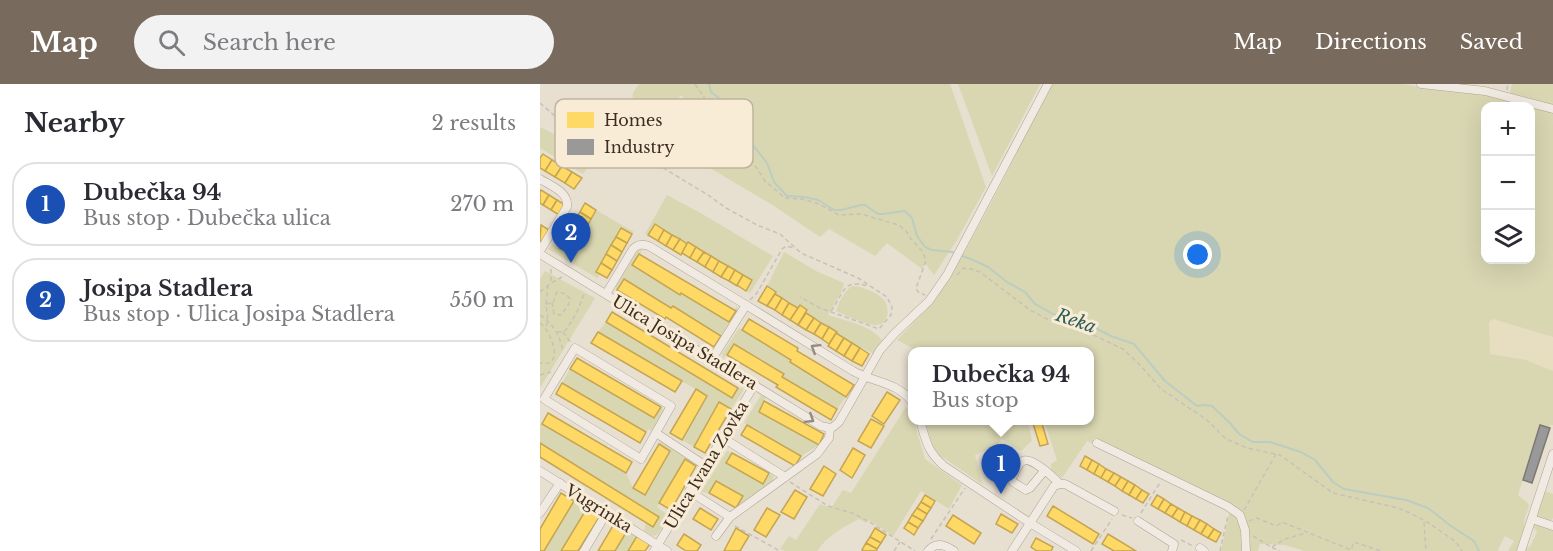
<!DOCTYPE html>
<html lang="en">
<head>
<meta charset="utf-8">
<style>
	:root { --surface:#fff; --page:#f2f2f3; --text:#2b2b33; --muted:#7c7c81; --line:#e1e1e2; --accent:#786b5d }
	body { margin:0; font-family:"Libre Baskerville",serif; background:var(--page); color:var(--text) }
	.controls { position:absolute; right:18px; top:18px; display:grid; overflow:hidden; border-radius:12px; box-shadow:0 6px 24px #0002 }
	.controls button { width:54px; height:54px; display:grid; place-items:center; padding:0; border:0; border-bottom:2px solid var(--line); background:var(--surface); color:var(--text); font:30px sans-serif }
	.you { position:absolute; left:658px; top:171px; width:21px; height:21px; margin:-15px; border:4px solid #fff; border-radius:50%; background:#1a73e8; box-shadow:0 0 0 9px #1a73e833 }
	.badge { display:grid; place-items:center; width:39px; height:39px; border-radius:50%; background:var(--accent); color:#fff; font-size:20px; font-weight:700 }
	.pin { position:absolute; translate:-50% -50px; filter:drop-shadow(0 2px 3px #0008) }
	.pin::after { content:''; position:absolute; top:32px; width:21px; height:18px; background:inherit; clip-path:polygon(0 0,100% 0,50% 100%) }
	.popup { position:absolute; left:368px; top:263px; width:186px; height:78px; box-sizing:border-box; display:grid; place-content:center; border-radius:12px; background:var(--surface); filter:drop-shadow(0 2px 4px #0005); font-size:20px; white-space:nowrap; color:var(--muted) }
	.popup b { font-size:22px; color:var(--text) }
	.popup::after { content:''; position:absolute; left:50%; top:100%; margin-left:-12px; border:12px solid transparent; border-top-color:var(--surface) }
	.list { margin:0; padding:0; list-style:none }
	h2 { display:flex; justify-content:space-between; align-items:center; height:78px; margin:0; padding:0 24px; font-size:26px }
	h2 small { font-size:20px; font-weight:400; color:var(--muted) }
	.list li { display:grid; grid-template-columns:39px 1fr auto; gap:18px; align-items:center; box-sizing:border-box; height:84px; margin:0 12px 12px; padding:0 12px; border:2px solid var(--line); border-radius:24px }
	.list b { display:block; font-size:22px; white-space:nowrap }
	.list p { margin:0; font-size:20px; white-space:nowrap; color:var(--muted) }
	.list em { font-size:20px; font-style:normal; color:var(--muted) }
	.icon { flex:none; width:33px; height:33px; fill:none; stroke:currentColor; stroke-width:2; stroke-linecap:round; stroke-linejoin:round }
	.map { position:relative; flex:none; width:1013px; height:467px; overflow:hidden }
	header { display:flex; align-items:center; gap:36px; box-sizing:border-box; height:84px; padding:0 30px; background:var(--accent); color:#fff }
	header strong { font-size:28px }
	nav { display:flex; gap:33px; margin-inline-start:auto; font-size:21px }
	.search { width:420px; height:54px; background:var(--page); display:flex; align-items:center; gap:15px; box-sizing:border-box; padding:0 21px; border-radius:33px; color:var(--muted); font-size:22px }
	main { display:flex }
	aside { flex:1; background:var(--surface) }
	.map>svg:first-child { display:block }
	.farmland { fill:#e7ddc0 }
	.green { fill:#d9d7b2 }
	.homes { fill:#ffd966; stroke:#c5a551; stroke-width:1.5 }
	.industry { fill:#999; stroke:#7d7874; stroke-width:1.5 }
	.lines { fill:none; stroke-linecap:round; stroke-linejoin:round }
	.stream { stroke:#bbcdc1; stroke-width:2 }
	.minor-casing { stroke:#ada498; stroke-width:9 }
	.path { stroke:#c8c1b8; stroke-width:1.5; stroke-dasharray:4.5 3; stroke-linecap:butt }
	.minor { stroke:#f0eae2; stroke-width:8 }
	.oneway { stroke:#968b80 }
	.labels { text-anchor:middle; stroke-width:6; stroke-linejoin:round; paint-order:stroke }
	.street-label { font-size:16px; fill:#3d2c1f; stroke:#f8ecd7 }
	.water-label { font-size:18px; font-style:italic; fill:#2e5e58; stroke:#f8ecd7 }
	.key { fill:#f8ecd7; stroke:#c0b2a0; stroke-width:1.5 }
	.key-label { font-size:16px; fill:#3d2c1f }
</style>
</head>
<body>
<header>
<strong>Map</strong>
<div class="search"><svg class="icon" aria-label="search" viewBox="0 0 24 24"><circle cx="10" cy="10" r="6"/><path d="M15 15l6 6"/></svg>Search here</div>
<nav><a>Map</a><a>Directions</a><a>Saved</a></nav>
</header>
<main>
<aside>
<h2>Nearby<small>2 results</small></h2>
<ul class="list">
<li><span class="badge" style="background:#1a4fb4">1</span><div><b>Dubečka 94</b><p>Bus stop · Dubečka ulica</p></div><em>270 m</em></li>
<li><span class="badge" style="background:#1a4fb4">2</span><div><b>Josipa Stadlera</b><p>Bus stop · Ulica Josipa Stadlera</p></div><em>550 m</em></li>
</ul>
</aside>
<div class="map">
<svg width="1013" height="467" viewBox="0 0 1013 467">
	<rect width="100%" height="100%" fill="#e7dfd0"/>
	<path class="farmland" d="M953,235L1013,253V287L986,276L949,270V238Z"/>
	<g class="green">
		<path d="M99,0H410L446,103L417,156L394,191L385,179L382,185L347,159L335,172L289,145L280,153L234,122L153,74L163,54L142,11L115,31L92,21L93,9Z"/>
		<path d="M418,0H500L452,92Z"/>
		<path d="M512,0H861L952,12L982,22H945V176H990L991,24L1013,28V253L953,235L949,238L950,270L986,276L1013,287V341H1010L1009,343L1000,341L978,411L988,419L989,422L984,437L985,446L977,467H968L974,457L965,452L958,466L959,467H764L745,461L720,460L718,467H710L704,433L688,418L555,357L553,360L547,357L522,394L511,386V380L517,376L504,337L550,336V268L378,267L357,256L394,217L420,176L450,121Z"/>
		<path d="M972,0H1013V21L981,13L970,9Z"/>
		<path d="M0,43L38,62L54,74L43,90L0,64Z"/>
		<path d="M127,111L164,131L233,172L210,209L206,207L212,196L149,158L147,160L115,140L108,151L105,150Z"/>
		<path d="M56,126L94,148L92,150L81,144L56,187L60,190L57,194L8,165L12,160L31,170Z"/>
		<path d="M103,165L92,182L140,211L141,209L194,226L197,222L198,228L174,266H169L171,261L174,262L181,251L133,222L131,224L77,206L80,208L78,211L76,209V202L97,168Z"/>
		<path d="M244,168L278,188L304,199L302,207L288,231C303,236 334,242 342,257L334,270L321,263L320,264L296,249V248L266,229L267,226L260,221L258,224L235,210L236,208L227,202Z"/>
		<path d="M5,187L55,214L0,304V195Z"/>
		<path d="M312,202C323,203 335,207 343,215C350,222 350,240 337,241C328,242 304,231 296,227C299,218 304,207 312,202Z"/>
		<path d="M66,238L191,314L198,304H203V307L191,325L179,319L154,363L142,356L167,312L58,248Z"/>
		<path d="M199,244L251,276L250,278L306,313L297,325L242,293L244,290L194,260L183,275L182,270Z"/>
		<path d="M30,285L114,334L121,323L124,326L113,347L108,345L106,348L22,299Z"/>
		<path d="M221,311L226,313L219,328L279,361L261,372L204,339Z"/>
		<path d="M366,323L372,332V336L374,337L385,375L422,401L409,425L381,407L353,452L329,436L326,439L319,435C302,444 288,451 277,467H245L240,465L249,452L256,456L280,420L291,424L303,406L311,409Z"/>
		<path d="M385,337H488L492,357L481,367L462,355L456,362L435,371L443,401L398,370L393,364Z"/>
		<path d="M0,339L86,389L93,404L105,410L130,367L119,360L120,357L138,367L145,375L117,423L129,432L118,450L113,452L104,447L106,439L113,443L119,433L0,359Z"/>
		<path d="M187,367L192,369L186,379L222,399L229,389L234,392L233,397L224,405L196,424L202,412L176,397L169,409L161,408Z"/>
		<path d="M1005,407L1013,410V434L1010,437L998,434L997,432Z"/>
		<path d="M34,417L47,424L21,467H4Z"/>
		<path d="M690,426C704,440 702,448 703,467H681Z"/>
		<path d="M995,438L1013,444V467H983L984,464L990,463L997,448L993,443Z"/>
		<path d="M87,447L97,452L88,467H75Z"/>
	</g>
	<g class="homes">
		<path d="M3,70L12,76L5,87L0,84V74Z"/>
		<path d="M12,76L22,82L15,93L5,87Z"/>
		<path d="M22,82L32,88L25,99L15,93Z"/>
		<path d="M32,88L42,94L34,105L25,99Z"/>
		<path d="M1,106L9,111L3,121L0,119V108Z"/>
		<path d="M9,111L17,116L11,126L3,121Z"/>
		<path d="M17,116L25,121L19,131L11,126Z"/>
		<path d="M45,119L56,126L51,135L40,128Z"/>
		<path d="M40,128L51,135L46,144L34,137Z"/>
		<path d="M34,137L46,144L41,152L29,146Z"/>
		<path d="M115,140L124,146L118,157L108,151Z"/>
		<path d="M1,141L9,146L1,158L0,157Z"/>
		<path d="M81,144L92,150L87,159L76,153Z"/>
		<path d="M29,146L41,152L36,161L24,155Z"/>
		<path d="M124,146L132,151L126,162L118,157Z"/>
		<path d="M132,151L140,155L133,166L126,162Z"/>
		<path d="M76,153L87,159L82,168L71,161Z"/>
		<path d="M24,155L36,161L30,170L19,164Z"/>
		<path d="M140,155L147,160L141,171L133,166Z"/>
		<path d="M148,158L156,163L150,174L142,169Z"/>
		<path d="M71,161L82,168L77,177L66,170Z"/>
		<path d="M156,163L164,168L157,178L150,174Z"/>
		<path d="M164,168L171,172L165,183L157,178Z"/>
		<path d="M66,170L77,177L72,186L61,179Z"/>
		<path d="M99,170L196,227L189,238L141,209L140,211L92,181Z"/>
		<path d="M171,172L179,177L173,188L165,183Z"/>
		<path d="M179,177L188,182L181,193L173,188Z"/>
		<path d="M61,179L72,186L67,194L56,188Z"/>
		<path d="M188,182L195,186L189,197L181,193Z"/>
		<path d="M195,186L203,191L197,202L189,197Z"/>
		<path d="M203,191L212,196L206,207L197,201Z"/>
		<path d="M84,195L131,224L133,222L181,252L174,263L126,233L125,235L77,206Z"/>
		<path d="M227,202L236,208L227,222L218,217Z"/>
		<path d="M235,210L242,214L235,226L227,222Z"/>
		<path d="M242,214L249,219L242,231L235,226Z"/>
		<path d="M249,219L258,224L250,236L242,231Z"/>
		<path d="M260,221L267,226L258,241L250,236Z"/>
		<path d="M72,228L198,304L192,314L66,238Z"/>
		<path d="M266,229L274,234L266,246L258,241Z"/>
		<path d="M274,234L281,239L274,250L266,246Z"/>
		<path d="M209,235L258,264L257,267L314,301L306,313L250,278L251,276L202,246Z"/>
		<path d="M281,239L289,243L282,255L274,250Z"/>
		<path d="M289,243L297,248L289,260L282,255Z"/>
		<path d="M58,248L142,297L135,308L51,259Z"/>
		<path d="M296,249L304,254L296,267L288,262Z"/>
		<path d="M304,254L312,259L304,272L296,267Z"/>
		<path d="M312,259L320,264L312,277L304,272Z"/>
		<path d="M194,260L244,290L242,293L297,325L291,336L236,303L238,301L187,271Z"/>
		<path d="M320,264L329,270L322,282L312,277Z"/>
		<path d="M37,274L121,323L114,334L30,285Z"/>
		<path d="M22,299L106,348L100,359L16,310Z"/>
		<path d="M156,305L167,312L142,356L130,349Z"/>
		<path d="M347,308L360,316L344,340L332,332Z"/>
		<path d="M224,317L284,350L279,361L219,328Z"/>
		<path d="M179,318L191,325L165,369L154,363Z"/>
		<path d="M8,329L92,378L86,389L2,340Z"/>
		<path d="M331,335L344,342L331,364L318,357Z"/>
		<path d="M492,336H501L508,360L500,362Z"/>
		<path d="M207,341L261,372L255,382L201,351Z"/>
		<path d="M0,359L119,433L113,443L0,373Z"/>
		<path d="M119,360L130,367L105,411L93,404Z"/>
		<path d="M313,364L325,371L312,394L300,386Z"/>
		<path d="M459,364L472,373L462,388L449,380Z"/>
		<path d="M192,369L229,389L223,400L186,379Z"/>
		<path d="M545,372L552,376L547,386L540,382Z"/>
		<path d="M145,375L156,382L131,426L119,419Z"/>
		<path d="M552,376L559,380L554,390L547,386Z"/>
		<path d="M559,380L566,385L561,394L554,390Z"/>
		<path d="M284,382L296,390L283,412L270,405Z"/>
		<path d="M566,385L574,389L568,398L561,394Z"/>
		<path d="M574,389L581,393L575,402L568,398Z"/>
		<path d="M581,393L588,397L582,407L575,402Z"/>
		<path d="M176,397L203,412L196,424L169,409Z"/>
		<path d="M588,397L595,401L589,411L582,407Z"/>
		<path d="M595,401L602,406L596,415L589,411Z"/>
		<path d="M255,406L267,413L254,435L241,428Z"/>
		<path d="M602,406L609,410L603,419L596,415Z"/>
		<path d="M21,409L34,417L4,467H0V445Z"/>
		<path d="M385,411L395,417L391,424L381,418Z"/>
		<path d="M617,411L624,415L618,425L611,421Z"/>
		<path d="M624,415L631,420L625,429L618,425Z"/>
		<path d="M381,418L391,424L387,430L377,424Z"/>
		<path d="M631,420L638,424L632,433L625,429Z"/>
		<path d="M513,422L559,450L553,460L507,432Z"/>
		<path d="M47,424L60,432L38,467H21Z"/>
		<path d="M160,424L178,435L171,446L153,435Z"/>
		<path d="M227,424L240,431L226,453L214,446Z"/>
		<path d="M377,424L387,430L383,437L372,431Z"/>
		<path d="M638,424L645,428L640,438L632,433Z"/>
		<path d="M645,428L652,432L647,442L640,438Z"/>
		<path d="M461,430L478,440L472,449L456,440Z"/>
		<path d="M372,431L383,437L378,444L368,438Z"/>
		<path d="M413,431L441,449L434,460L406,442Z"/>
		<path d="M652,432L660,436L654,446L647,442Z"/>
		<path d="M660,436L667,440L661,450L654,446Z"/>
		<path d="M368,438L378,444L374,451L364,444Z"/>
		<path d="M74,440L87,447L75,467H58Z"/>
		<path d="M667,440L674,445L668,454L661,450Z"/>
		<path d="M196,444L209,452L200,467H184Z"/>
		<path d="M335,444L346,451L341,459L330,453Z"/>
		<path d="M674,445L681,449L676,458L668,454Z"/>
		<path d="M144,450L161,461L157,467H146L137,461Z"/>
		<path d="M568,450L596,467H574L562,460Z"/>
		<path d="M97,452L110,460L105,467H88Z"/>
		<path d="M330,453L341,459L337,465L326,459Z"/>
		<path d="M496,454L513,463L511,467H497L491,463Z"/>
		<path d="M326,459L337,465L336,467H324L322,466Z"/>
	</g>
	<path class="industry" d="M1000,341L1010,344L992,399L983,396Z"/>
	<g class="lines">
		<path class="stream" d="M169,0L171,8L179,14L186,21L184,38L187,48L205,51L227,79L234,98L247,112L264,113L278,116L294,126H301L321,121H325L338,130H342L365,127L372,134L377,152L385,163L392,166L412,168L433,176L448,183L467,198L485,208L495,220L513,230L534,233L571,252L594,260L625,297L657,322L664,321L672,322L690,339L699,350L713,358H730L761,368L775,376L793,398L804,405L866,416L888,424L911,442L934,457L939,467"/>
		<g class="minor-casing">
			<g id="minor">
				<path d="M881,0L945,7L1013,25"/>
				<path d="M0,95C11,102 29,108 27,123L0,167"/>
				<path d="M0,170L281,342L290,344"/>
				<path d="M66,210L93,165C98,160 102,160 109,162L206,221"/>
				<path d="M35,264L131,322L101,375L4,315Z"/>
				<path d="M172,275L206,221L313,287C332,298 358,298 372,318"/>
				<path d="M380,336C386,357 387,367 404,382L490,439L536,467"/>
				<path d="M290,344L293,343L299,338L340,266L355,249L389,217L407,191L508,0"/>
				<path d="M116,349L166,382"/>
				<path d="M183,354L245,393"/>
				<path d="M557,359L687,422L700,431L705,446L706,467"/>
				<path d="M505,386L490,404L486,406L473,398L472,394C475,389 478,379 483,377C491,372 514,394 520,400"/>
				<path d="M0,387L127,467"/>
				<path d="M149,407L190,433"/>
				<path d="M0,429L20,399"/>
				<path d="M992,435L1013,442"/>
				<path d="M598,437L634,460L632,467"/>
				<path d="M176,452L190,433L277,370L289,354L290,344"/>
				<path d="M660,464L664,467"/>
				<path d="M44,467L66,430"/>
				<path d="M114,467L215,300"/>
				<path d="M388,467C396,457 405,461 414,467"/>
				<path d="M472,467L514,402L520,400H525L574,427"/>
				<path d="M981,467L1013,370"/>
			</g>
		</g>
		<g class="path">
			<path d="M155,0L168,19L171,39L178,48L199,62L210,74L225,97L245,114L262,115L279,120L299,131L321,130L359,141L366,147L371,155L383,168L386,177L376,204L378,208L385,211"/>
			<path d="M967,6L968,0"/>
			<path d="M0,19L16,33L47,49L66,57L90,58L115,79L168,111L186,124L217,141L240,150L261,169L318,194L347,213L352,223L351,231L339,245L280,224L260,213"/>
			<path d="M11,185V198"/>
			<path d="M417,191L424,184L431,185L440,188L490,226L507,235L524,239L547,248L583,265L601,282L621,305L667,336L686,355L707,364L740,371L793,409L858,424L870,429L889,439L916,458L922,467"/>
			<path d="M0,208L11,199L22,193"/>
			<path d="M210,216L217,209L242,165L246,162L254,164"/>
			<path d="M6,220L13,219L17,208L26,210L30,215L29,220L21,231L14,230L12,219"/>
			<path d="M291,227C304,210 302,194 328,202"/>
			<path d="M0,231C13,239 20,252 23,267"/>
			<path d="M0,239C11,247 26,284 0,279"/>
			<path d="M6,242L8,237L6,220L8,201"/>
			<path d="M17,248H23L26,246L37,228L45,208"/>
			<path d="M23,248L31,259"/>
			<path d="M0,291L11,288"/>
			<path d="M250,398L288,422L312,429L328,437L375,467"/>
			<path d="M704,426L736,370"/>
			<path d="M601,429L621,397"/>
			<path d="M582,431L592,434"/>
			<path d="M709,437L717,434L736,442L742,438L811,466L814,458L841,467"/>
			<path d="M884,438L886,467"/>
			<path d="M195,442L240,467"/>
			<path d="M713,452L733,464L740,467"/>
			<path d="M391,455L425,404"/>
			<path d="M641,456L653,462"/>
			<path d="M732,463L745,455L766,449"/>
			<path d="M354,467L360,458"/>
			<path d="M551,467L572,435"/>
			<path d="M680,467L688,431"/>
		</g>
		<use href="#minor" class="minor"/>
	</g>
	<defs><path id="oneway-chevron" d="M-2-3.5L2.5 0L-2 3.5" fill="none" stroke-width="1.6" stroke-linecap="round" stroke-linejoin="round" transform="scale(1.5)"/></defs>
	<g class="oneway">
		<use href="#oneway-chevron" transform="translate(275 264) rotate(-148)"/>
		<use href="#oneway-chevron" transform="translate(270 335) rotate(32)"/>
	</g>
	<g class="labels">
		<g class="street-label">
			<text transform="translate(145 258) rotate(31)" y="6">Ulica Josipa Stadlera</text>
			<text transform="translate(166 381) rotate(-59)" y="6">Ulica Ivana Zovka</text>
			<text transform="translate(59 424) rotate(32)" y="6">Vugrinka</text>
		</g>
		<g class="water-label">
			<text transform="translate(536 237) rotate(19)" y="6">Reka</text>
		</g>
	</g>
	<rect x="15" y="15" width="198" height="69" rx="9" class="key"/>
	<rect x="27" y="28" width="27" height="16" fill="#ffd966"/>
	<rect x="27" y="55" width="27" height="16" fill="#999"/>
	<g class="key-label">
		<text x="64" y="42">Homes</text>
		<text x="64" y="69">Industry</text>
	</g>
</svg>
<div class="controls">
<button>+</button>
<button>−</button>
<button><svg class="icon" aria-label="layers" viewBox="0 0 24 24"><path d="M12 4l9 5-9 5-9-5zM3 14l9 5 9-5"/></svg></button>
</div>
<div class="you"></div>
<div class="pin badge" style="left:461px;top:410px;background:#1a4fb4">1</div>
<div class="popup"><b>Dubečka 94</b>Bus stop</div>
<div class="pin badge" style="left:31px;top:179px;background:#1a4fb4">2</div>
</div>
</main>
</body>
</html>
